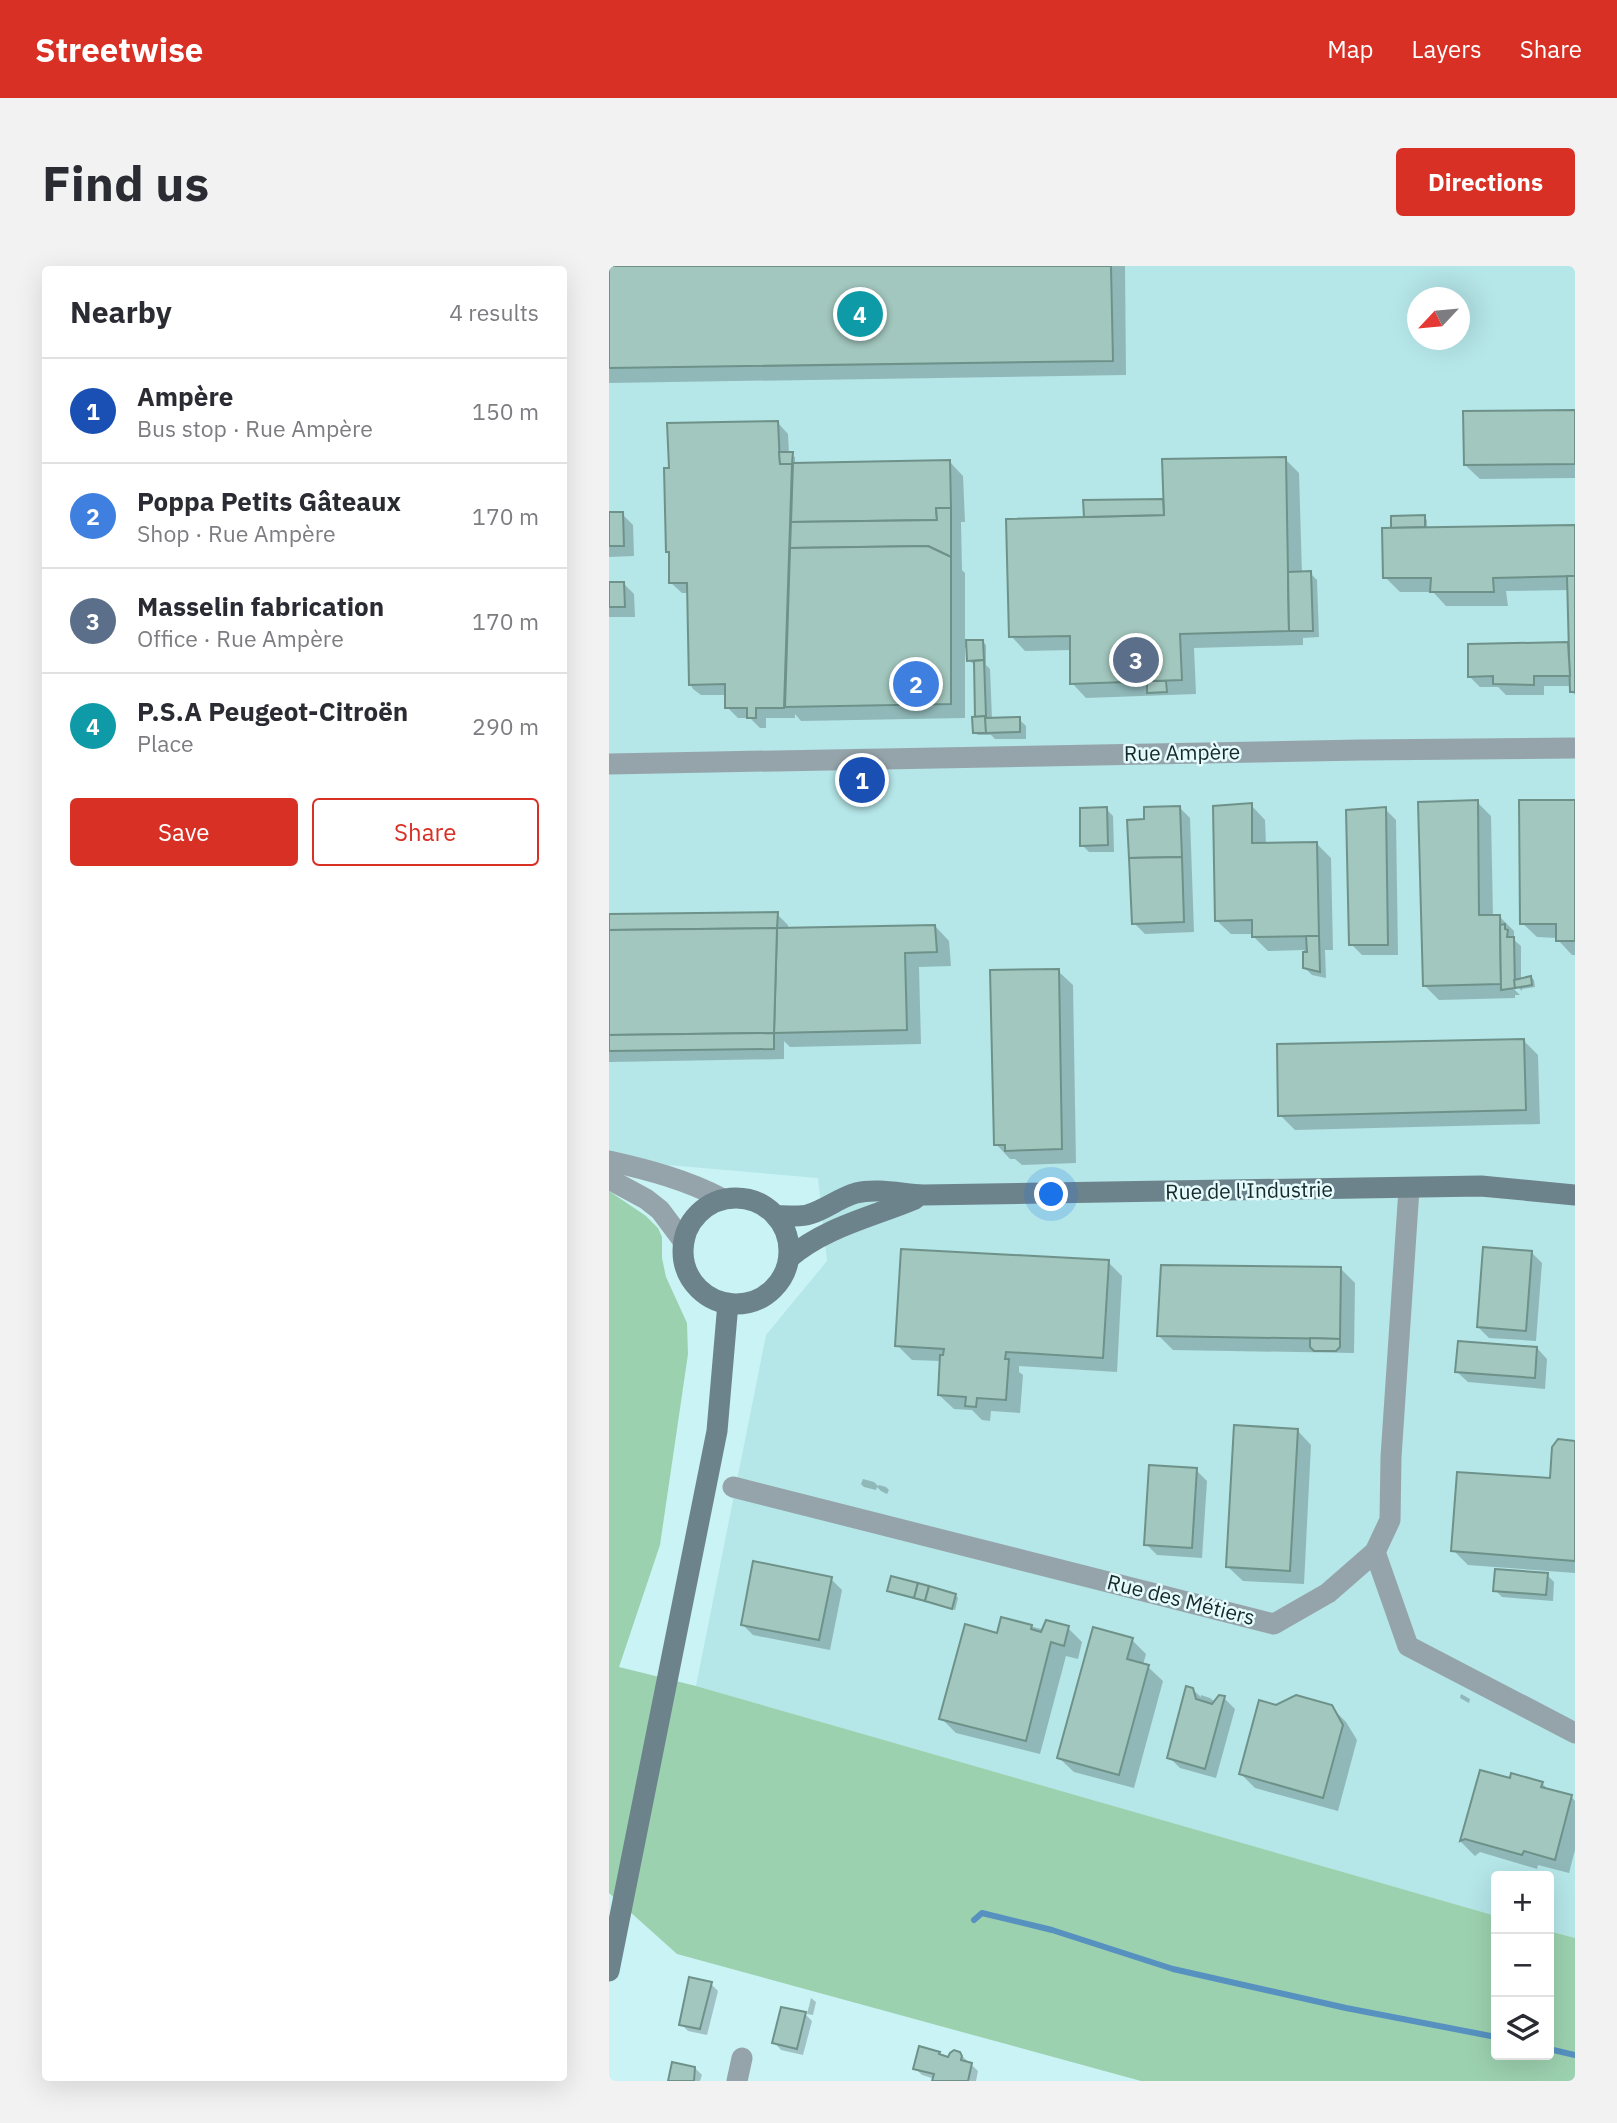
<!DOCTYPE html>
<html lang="en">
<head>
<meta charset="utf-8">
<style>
	:root { --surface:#fff; --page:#f2f2f3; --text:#2b2b33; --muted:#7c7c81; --line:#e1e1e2; --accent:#d93025 }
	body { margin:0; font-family:"IBM Plex Sans",sans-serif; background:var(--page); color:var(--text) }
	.controls { position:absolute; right:21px; bottom:21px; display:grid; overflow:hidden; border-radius:7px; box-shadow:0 7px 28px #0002 }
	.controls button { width:63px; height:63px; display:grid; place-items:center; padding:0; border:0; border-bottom:2px solid var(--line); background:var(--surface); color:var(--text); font:35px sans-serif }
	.compass { position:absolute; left:798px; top:21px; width:63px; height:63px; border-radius:50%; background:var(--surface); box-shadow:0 7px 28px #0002; rotate:244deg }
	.you { position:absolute; left:443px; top:929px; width:24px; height:24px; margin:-18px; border:5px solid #fff; border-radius:50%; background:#1a73e8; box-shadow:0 0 0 10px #1a73e833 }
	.badge { display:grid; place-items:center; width:46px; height:46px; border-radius:50%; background:var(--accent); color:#fff; font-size:23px; font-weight:700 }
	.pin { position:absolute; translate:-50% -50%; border:4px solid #fff; box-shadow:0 2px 7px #0006 }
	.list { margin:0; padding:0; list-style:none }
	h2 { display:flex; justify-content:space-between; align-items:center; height:91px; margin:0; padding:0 28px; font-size:30px }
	h2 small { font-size:23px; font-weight:400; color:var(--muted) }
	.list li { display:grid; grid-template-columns:46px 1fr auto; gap:21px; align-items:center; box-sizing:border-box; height:105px; padding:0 28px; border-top:2px solid var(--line) }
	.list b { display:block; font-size:26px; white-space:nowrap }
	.list p { margin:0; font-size:23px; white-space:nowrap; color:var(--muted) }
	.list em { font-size:23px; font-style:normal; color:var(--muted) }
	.actions { display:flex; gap:14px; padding:21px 28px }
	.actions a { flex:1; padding:16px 0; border:2px solid var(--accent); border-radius:7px; text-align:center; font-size:24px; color:var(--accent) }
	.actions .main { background:var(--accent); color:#fff }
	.icon { flex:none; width:38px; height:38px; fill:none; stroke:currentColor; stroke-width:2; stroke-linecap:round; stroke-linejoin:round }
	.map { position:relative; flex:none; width:966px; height:1815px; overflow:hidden; border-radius:7px }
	header { display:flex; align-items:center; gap:42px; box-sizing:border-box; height:98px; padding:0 35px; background:var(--accent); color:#fff }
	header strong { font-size:33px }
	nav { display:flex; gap:38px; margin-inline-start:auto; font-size:24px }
	.intro { display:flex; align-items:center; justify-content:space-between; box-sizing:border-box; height:168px; padding:0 42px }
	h1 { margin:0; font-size:49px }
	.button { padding:18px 32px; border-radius:7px; background:var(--accent); color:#fff; font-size:24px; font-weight:700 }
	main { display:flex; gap:42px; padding:0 42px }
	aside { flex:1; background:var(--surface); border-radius:7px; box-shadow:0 7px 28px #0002 }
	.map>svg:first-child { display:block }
	.built { fill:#b5e6e8; fill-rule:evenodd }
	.green { fill:#9cd1af }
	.shadow { fill:#0003 }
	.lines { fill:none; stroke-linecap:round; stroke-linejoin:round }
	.stream { stroke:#5691c0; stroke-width:6 }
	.building { fill:#a2c7be; stroke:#6e9289; stroke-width:2 }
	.street { stroke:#95a4aa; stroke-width:21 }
	.secondary { stroke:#6d838b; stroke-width:21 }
	.labels { text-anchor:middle; stroke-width:5; stroke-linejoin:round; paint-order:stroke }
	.street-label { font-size:21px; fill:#182728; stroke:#e4fcfd }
</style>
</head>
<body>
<header>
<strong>Streetwise</strong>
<nav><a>Map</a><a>Layers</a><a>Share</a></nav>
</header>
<div class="intro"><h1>Find us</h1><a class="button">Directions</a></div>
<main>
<aside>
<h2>Nearby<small>4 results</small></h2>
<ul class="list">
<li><span class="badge" style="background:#1a4fb4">1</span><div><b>Ampère</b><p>Bus stop · Rue Ampère</p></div><em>150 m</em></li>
<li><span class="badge" style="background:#3f7fe0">2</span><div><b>Poppa Petits Gâteaux</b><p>Shop · Rue Ampère</p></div><em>170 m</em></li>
<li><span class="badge" style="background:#5c6f8a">3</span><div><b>Masselin fabrication</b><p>Office · Rue Ampère</p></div><em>170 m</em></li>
<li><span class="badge" style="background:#0f9aa8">4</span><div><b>P.S.A Peugeot-Citroën</b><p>Place</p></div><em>290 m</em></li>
</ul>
<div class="actions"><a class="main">Save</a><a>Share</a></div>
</aside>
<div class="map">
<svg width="966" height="1815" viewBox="0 0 966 1815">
	<rect width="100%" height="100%" fill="#caf3f5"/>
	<path class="built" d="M0,0H966V1672L940,1665V1610H887V1650L87,1420L157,1069L218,995L209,912L0,894ZM808,32H850V74H808Z"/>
	<path class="green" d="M0,925L37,950L49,962L53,971V992L57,1011L78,1057L79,1088L51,1279L10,1401L87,1420L887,1650V1789H940V1665L966,1672V1815H532L68,1688L0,1627Z"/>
	<g class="shadow">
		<path d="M0,0H516L517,109L0,117Z"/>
		<path d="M966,146V212L871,213L856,199Z"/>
		<path d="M169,157L179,168L180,188L186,191V198L340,195L354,210L356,256H352L353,304L356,307V376H374L377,379V399L381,403L383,453H410L417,460V473H386L382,469H369L365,466L368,453L366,397H363L360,394L359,382H356V452L192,455L186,448V452H157V462H151L141,452H129L118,441V429H92L84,423L81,418L80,327H73L62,317L61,288L59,285Z"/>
		<path d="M676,193L690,207L693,308L701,307L708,314L710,371L694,372V379L585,382L587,428L477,432L463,417V384L416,385L402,370L479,253L476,250L554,234L556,237Z"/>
		<path d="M0,248H13L24,259L25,290L0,291Z"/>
		<path d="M815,251L818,254V263L966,260V429L963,425L962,420H935V429H897L889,421H871L860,410L861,380L961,377L960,324L897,325L899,340H837L824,326H791L776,311L784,263Z"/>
		<path d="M14,317L25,328L26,351H0V318Z"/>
		<path d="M966,535V689H963L949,674V672L928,671L913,657Z"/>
		<path d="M868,536L882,550L884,651L890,650L905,665V674L912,680V714L922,711L925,714L926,721L913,723V725L902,715L900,718L911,729H906V732L830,734L815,719Z"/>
		<path d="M642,539L656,554L657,579L707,577L722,592L724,684H716L717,712L703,709L696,702L695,684L659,685L645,671V668H622L607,654Z"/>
		<path d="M570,541L581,552L585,666L536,668L525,657L537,554Z"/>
		<path d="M497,543L504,550L505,586H480L473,579Z"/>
		<path d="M776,543L787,554L789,689H753L742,678Z"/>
		<path d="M168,648L179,659V664L326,660L340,675L342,700L310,701L312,778L181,781L175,775V793L0,796V650Z"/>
		<path d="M449,705L464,719L467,897L413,899L406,893H401L387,878Z"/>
		<path d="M915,775L929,789L931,858L686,864L671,849Z"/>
		<path d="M922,986L933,997L927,1075L880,1072L869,1061Z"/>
		<path d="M499,996L513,1010L508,1106L410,1100V1106L414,1109L411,1147L382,1145L381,1155L373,1154L363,1144L345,1143L330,1129L332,1095L303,1094L288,1079Z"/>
		<path d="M732,1003L746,1017L745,1087L564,1084L549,1069Z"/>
		<path d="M928,1082L938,1093L936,1123L859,1116L848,1106Z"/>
		<path d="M688,1164L702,1179L695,1318L634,1315L619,1301Z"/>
		<path d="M966,1176V1307L859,1299L844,1284L942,1214Z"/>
		<path d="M587,1204L598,1215L593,1292L548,1289L537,1278Z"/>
		<path d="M254,1213L265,1216L269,1220L270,1219L277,1221L280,1224L278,1228L272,1225L268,1221L267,1224L255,1221L252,1218Z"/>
		<path d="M938,1309L945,1316L944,1335L893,1331L886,1324Z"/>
		<path d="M222,1313L233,1324L221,1384L144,1369L133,1358Z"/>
		<path d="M280,1324L346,1329L349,1332L346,1344L283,1327Z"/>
		<path d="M393,1353L432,1363L435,1366L459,1362L473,1376L469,1393L457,1390L431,1488L347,1467L332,1452L389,1369Z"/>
		<path d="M523,1374L537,1388L534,1399L539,1401L554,1415L525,1522L465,1506L450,1492Z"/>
		<path d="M583,1423L592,1431V1429L601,1432L606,1436L615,1432L626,1443L607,1512L571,1502L560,1491Z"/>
		<path d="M852,1428L861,1433L860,1437L851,1432Z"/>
		<path d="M722,1441L737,1456L748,1474L729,1545L646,1522L632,1508Z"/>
		<path d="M872,1506L902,1514L933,1517L940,1525L962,1530L966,1535V1584L960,1607L929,1599L928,1603L871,1586L866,1590L852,1576Z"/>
		<path d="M102,1718L109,1725L98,1769L79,1765L72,1758Z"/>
		<path d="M202,1732L207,1736L204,1749L198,1748Z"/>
		<path d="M196,1748L203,1755L194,1789L172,1784L165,1776Z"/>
		<path d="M350,1787L369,1805L367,1815H326V1813L313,1809L306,1802L330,1788L341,1793Z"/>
		<path d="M86,1802L93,1809L91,1815H60Z"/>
	</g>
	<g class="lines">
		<g class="stream">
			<path d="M365,1654L373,1647L443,1664L564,1703L737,1742L887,1771"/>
			<path d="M940,1783L966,1789"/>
		</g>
	</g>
	<g class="building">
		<path d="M0,0H502L504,95L0,102Z"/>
		<path d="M966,144V198L855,199L854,145Z"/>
		<path d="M169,155L171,198H183L175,442H147V452H138V442H116V418L80,419L78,317H60V286H57L55,202H60L58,157Z"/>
		<path d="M170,186H184L183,198H171Z"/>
		<path d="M677,191L680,365L571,368L573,414L461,418V370L400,371L397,253L555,249L553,193Z"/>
		<path d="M341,194L342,242H327L328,254L182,256L184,197Z"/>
		<path d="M554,233L555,249L475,251L474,234Z"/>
		<path d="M327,242H342V291L319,280L181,282L182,256L328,254Z"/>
		<path d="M0,246H14L15,280H0Z"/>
		<path d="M816,249V261L782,262V250Z"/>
		<path d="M966,259V310L884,312L885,326H821L822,312H774L773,262Z"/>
		<path d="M319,280L342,291V438L176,441L181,282Z"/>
		<path d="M702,305L704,365H680L679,306Z"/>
		<path d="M958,310H966V426H961Z"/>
		<path d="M0,316H15L16,341H0Z"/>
		<path d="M357,374H374L375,394L358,395Z"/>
		<path d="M959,376L961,410H925V419L884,418V410L859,411V378Z"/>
		<path d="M375,394L377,450L366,451L365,395Z"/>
		<path d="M538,415H557L558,426L538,427Z"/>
		<path d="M377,450V467H364L363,451Z"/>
		<path d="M411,451V466L377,467L376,452Z"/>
		<path d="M869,534L870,649H891L892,718L814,720L809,536Z"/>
		<path d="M910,534H966V675H947V658H911Z"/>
		<path d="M643,537V577L708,576L710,670L643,671V654L606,655L604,540Z"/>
		<path d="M571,540L573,591L520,592L518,554L535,553V541Z"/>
		<path d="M498,541L499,579L471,580V542Z"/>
		<path d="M777,541L779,679H740L737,544Z"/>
		<path d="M573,591L575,656L523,658L520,592Z"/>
		<path d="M169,646L168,662L0,664V648Z"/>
		<path d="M896,658V663L899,664L898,671H905L906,722L892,724L891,659Z"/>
		<path d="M326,659L328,686L296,687L298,764L165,767L168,662Z"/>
		<path d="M168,662L165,767L0,769V664Z"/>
		<path d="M697,670H710L711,706L694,702V686H698Z"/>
		<path d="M450,703L453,883L396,885V879H385L381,704Z"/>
		<path d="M922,710L923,719L906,722L905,714Z"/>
		<path d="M165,767V783L0,785V769Z"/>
		<path d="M915,773L917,844L669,850L668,778Z"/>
		<path d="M874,981L923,985L917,1065L868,1061Z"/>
		<path d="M292,983L500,994L494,1092L397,1086L396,1093H400L397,1134L368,1132L367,1141L356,1140L357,1131L329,1129L331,1089H334L335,1083L286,1080Z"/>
		<path d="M552,999L732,1001L731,1073L548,1070Z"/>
		<path d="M701,1072L731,1073V1081L727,1085H705L701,1081Z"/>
		<path d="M849,1075L928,1081L926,1112L846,1106Z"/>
		<path d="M625,1159L689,1163L681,1305L617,1301Z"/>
		<path d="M949,1173L966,1175V1295L842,1285L848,1206L941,1212L943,1181Z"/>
		<path d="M540,1199L588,1202L583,1282L535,1279Z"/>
		<path d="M144,1295L223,1311L210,1374L132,1359Z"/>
		<path d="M886,1303L939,1307L937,1329L884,1325Z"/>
		<path d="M282,1310L309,1317L305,1332L278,1325Z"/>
		<path d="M309,1317L320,1320L316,1335L305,1332Z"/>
		<path d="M320,1320L347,1328L343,1343L316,1335Z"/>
		<path d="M392,1351L423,1359L422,1363L432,1366L437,1354L460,1360L455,1380L442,1376L417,1475L330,1453L356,1358L388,1367Z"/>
		<path d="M484,1361L524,1372L518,1393L540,1399L510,1509L448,1492Z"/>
		<path d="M577,1420L584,1422L587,1433L600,1437L603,1438L610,1429L616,1430L596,1503L558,1492Z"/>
		<path d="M687,1429L723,1439L734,1459L714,1532L630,1508L650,1434L667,1439Z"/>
		<path d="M871,1504L901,1512L902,1507L934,1516L932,1521L963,1529L946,1594L915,1585L913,1589L856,1573L851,1575Z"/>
		<path d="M80,1711L103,1716L91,1763L70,1759Z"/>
		<path d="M172,1741L197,1746L188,1783L163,1777Z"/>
		<path d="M310,1780L331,1786L330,1788L339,1791L341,1787L345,1784L351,1786L353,1790L352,1794L363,1797L359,1815H323L325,1808L304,1803Z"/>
		<path d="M63,1796L86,1801L85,1815H59Z"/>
	</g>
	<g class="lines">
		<g class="street">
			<path d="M0,498L752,484L966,482"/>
			<path d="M0,895C40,904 78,914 114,933"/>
			<path d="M0,913L37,933L51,944L75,976"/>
			<path d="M124,1221L665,1358L719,1327L766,1286L781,1254L782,1191L800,923"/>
			<path d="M766,1286L799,1380L966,1467"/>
			<path d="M128,1815L133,1792"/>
		</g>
		<g class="secondary">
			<circle cx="127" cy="985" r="53"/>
			<path d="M168,950C179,949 190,952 201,948C217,943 230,932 247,927C268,922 293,928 314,929L872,920L966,929"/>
			<path d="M180,992C216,961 263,951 306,933"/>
			<path d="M0,1705L108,1165L119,1037"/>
		</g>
	</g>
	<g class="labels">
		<g class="street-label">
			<text transform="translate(573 487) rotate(-1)" y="7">Rue Ampère</text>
			<text transform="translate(640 925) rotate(-1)" y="7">Rue de l'Industrie</text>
			<text transform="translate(572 1334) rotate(14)" y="7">Rue des Métiers</text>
		</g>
	</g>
</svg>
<div class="controls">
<button>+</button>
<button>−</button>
<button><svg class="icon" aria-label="layers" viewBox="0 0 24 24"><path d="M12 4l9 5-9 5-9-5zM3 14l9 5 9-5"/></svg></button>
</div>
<svg class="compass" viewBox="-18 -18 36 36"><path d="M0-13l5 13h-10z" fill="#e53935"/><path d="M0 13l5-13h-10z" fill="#7c7c81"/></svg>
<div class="you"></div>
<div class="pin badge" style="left:253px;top:514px;background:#1a4fb4">1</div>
<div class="pin badge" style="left:307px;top:418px;background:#3f7fe0">2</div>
<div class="pin badge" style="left:527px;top:394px;background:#5c6f8a">3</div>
<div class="pin badge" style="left:251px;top:48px;background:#0f9aa8">4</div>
</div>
</main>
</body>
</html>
